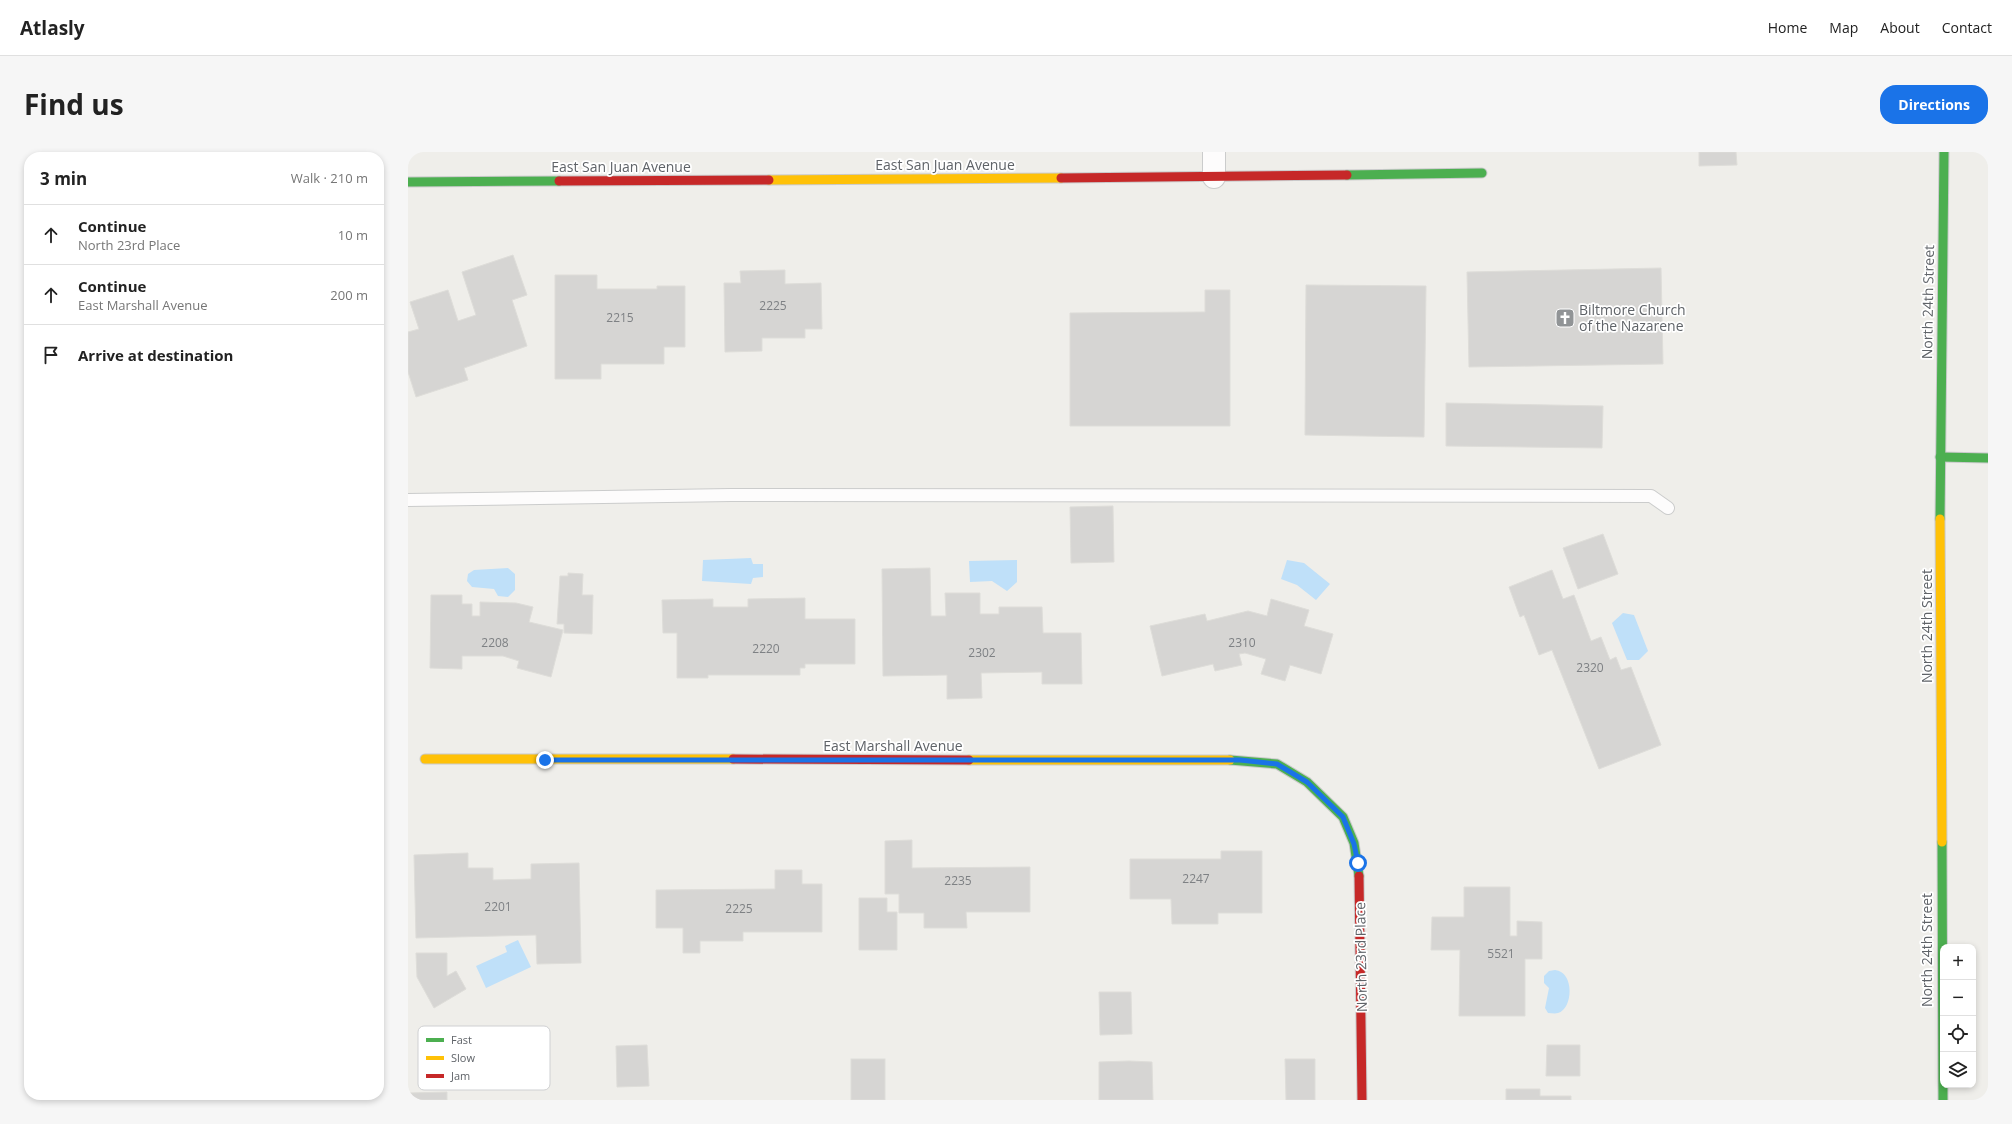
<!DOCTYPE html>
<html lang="en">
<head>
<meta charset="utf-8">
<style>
	:root { --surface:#fff; --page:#f6f6f6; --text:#222; --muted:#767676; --line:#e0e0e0; --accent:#1a73e8 }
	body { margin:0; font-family:"Open Sans",sans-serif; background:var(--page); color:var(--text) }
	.controls { position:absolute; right:12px; bottom:12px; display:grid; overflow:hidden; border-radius:8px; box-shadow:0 2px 6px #0003 }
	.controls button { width:36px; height:36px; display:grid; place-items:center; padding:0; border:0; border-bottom:1px solid var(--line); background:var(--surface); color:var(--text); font:20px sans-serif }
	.stop { position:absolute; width:12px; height:12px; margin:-9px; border:3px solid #1a73e8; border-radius:50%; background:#fff }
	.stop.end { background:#1a73e8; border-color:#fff; box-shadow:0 1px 4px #0008 }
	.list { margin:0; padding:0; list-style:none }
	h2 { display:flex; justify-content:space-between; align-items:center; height:52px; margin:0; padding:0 16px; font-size:17px }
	h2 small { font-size:13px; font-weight:400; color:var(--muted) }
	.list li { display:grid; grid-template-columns:26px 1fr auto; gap:12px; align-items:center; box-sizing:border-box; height:60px; padding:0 16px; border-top:1px solid var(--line) }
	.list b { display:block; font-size:15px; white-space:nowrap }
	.list p { margin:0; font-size:13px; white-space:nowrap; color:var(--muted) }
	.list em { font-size:13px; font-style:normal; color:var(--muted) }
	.icon { flex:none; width:22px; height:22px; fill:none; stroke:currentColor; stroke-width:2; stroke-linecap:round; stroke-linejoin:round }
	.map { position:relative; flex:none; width:1580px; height:948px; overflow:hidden; border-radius:16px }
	header { display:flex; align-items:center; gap:24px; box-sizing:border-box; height:56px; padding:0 20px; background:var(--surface); border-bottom:1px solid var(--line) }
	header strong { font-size:19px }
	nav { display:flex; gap:22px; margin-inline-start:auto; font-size:14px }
	.intro { display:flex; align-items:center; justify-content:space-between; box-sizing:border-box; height:96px; padding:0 24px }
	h1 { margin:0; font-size:28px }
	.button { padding:10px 18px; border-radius:16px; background:var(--accent); color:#fff; font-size:14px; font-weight:700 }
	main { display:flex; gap:24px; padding:0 24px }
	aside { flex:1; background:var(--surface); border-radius:16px; box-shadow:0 2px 6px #0003 }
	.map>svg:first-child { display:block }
	.water { fill:#bfe0f9 }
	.building { fill:#d6d5d3; stroke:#deddd9 }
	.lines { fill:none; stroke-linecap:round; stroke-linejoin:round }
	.lane-casing { stroke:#cbcccc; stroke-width:14 }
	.street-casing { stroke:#cbcccc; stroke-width:24 }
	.fast-casing { stroke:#cacacb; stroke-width:11 }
	.slow-casing { stroke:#cacacb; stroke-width:11 }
	.jam-casing { stroke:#cacacb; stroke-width:11 }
	.lane { stroke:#fdfcfc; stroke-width:12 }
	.street { stroke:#fdfcfc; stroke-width:22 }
	.fast { stroke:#4caf50; stroke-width:9 }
	.slow { stroke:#ffc107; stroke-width:9 }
	.jam { stroke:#c62828; stroke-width:9 }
	.route { stroke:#1a73e8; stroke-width:5 }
	.labels { text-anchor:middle; stroke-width:3.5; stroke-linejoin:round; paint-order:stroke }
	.number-label { font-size:12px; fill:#7e8184 }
	.street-label { font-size:14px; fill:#5f6368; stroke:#fff }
	.poi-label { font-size:14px; fill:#5f6368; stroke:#fff; text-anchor:start }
	.key { fill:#fff; stroke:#cfd0d2; stroke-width:1 }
	.key-label { font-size:11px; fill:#5f6368 }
</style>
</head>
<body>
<header>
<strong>Atlasly</strong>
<nav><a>Home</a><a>Map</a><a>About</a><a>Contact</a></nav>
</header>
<div class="intro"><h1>Find us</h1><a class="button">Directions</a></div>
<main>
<aside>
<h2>3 min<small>Walk · 210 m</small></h2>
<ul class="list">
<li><svg class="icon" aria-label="ahead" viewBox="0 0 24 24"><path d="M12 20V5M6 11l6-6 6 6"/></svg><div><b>Continue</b><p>North 23rd Place</p></div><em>10 m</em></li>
<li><svg class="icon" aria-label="ahead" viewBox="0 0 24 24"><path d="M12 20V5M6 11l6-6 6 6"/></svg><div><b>Continue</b><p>East Marshall Avenue</p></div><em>200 m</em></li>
<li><svg class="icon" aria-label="arrive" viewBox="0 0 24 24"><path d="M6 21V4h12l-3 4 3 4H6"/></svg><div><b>Arrive at destination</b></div></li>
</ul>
</aside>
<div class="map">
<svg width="1580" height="948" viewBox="0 0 1580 948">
	<rect width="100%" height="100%" fill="#efeeea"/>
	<g class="water">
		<path d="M343,406L345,412H355V425L345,426L343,432L294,429L295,408Z"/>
		<path d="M609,408V430L599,439L584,429L562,430L561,409Z"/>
		<path d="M879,408L896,411L922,432L908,448L889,433L873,427Z"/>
		<path d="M100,416L107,422V438L100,445L90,444L86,437L64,435L59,429L60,422L66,418Z"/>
		<path d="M1215,461L1226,463L1240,499L1231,508H1219L1204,471Z"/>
		<path d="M110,788L123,815L78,836L68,814L99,800L97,794Z"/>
		<path d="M1147,818C1167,820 1165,857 1150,861C1147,862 1143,861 1140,861L1137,856L1141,836L1136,831V824L1141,819Z"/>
	</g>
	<g class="building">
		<path d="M1291,0H1328L1329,13L1291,14Z"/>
		<path d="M105,103L119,143L104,148L119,194L56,216L60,228L8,245L0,220V180L11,177L2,150L40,138L50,169L68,163L54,120Z"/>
		<path d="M1253,116L1255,212L1061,215L1059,120Z"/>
		<path d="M377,118V132L413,131L414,177H397V186H354V199L317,200L316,131H333L332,119Z"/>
		<path d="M147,123H189V137H249V134H277V195H256V212H193V227H147Z"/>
		<path d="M898,133L1018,134L1016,285L897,283Z"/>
		<path d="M797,138H822V274H662V161L797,160Z"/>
		<path d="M1038,251L1195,254L1194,296L1038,294Z"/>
		<path d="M705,354L706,410L663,411L662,355Z"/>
		<path d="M1195,382L1210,422L1170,437L1155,396Z"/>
		<path d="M522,416L523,464H538L537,441H572V462H591V455H634L635,481H673L674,532H634V520L573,521L574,546L539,547V523L475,524L474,417Z"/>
		<path d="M1144,418L1155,447L1166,443L1183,489L1193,485L1202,508L1208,505L1213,518L1223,515L1253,593L1191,617L1144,498L1131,503L1116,463L1112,465L1101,435Z"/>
		<path d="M160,421L175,422L174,443H185L184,482L156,481V472H149L152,424H160Z"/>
		<path d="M23,443H54V452H64V464H72V450L108,451L125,455L121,470L155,478L143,525L109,516L111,509L95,504H54V517L22,516Z"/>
		<path d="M397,446V467H447V512H397V516H392V523H300V526H269V481H255L254,448L305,447V455H340V447Z"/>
		<path d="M863,447L901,458L896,474L925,482L913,522L882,513L877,529L853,522L858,507L837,501L831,502L834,513L807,519L805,512L754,524L742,474L797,462L799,469L840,459L859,464Z"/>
		<path d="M504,688V716L622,715V760H558L559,776H516V761H491V742H477V689Z"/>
		<path d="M813,699H854V761H810V772H764L763,747H722V707H813Z"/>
		<path d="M60,701V716H85V728L123,727V712L171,711L173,811L129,812L128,783L8,786L6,703Z"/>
		<path d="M367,718H394V732H414V780H335V789H292V801H275V776H248V738L367,737Z"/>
		<path d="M1056,735H1102V784H1109V769L1134,770V807H1117V864H1051L1052,798H1023L1024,765H1056Z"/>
		<path d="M451,746H479V760H489V798H451Z"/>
		<path d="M8,801H39V824L48,819L58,837L26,856L9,825Z"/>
		<path d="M691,840H723L724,882L692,883Z"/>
		<path d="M239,893L241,934L209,935L208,894Z"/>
		<path d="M1139,893H1172V924H1138Z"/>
		<rect x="443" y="907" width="34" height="41"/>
		<path d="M877,907H907V948H878Z"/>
		<path d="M721,909L744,910L745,948H691V910Z"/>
		<path d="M1098,937H1132V944H1163V948H1098Z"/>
		<path d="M39,940V948H0V941Z"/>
	</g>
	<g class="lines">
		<g class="lane-casing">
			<path id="lane" d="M0,348L323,343L1243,344L1260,356"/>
		</g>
		<g class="street-casing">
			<path id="street" d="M806,0V25"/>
		</g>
		<g class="fast-casing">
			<g id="fast">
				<path d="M939,23L1074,21"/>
				<path d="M0,30L151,29"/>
				<path d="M1532,305L1580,306"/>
				<path d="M1532,367L1536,0"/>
				<path d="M822,608L869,612L899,630L935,665L946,691L951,724"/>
				<path d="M1534,690L1535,948"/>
			</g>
		</g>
		<g class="slow-casing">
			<g id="slow">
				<path d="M361,28L653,26"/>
				<path d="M1532,367L1534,690"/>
				<path d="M17,607H325"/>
				<path d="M561,608H822"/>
			</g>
		</g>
		<g class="jam-casing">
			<g id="jam">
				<path d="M653,26L939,23"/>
				<path d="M151,29L361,28"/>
				<path d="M325,607L561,608"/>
				<path d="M951,724L954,948"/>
			</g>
		</g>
		<use href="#lane" class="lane"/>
		<use href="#street" class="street"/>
		<use href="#fast" class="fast"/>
		<use href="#slow" class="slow"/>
		<use href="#jam" class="jam"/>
	</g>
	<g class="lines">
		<path class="route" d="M137,608H832L869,612L899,630L935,665L946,692L950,711"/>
	</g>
	<defs>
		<g id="church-square" transform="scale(1)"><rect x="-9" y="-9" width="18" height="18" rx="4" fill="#919496" stroke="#fff"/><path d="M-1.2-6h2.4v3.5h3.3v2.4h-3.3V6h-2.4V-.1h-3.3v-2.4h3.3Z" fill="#fff"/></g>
	</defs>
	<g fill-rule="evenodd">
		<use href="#church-square" x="1157" y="166"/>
	</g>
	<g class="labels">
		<g class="number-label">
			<text x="365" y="158">2225</text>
			<text x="212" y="170">2215</text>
			<text x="87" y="495">2208</text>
			<text x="834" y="495">2310</text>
			<text x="358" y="501">2220</text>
			<text x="574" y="505">2302</text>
			<text x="1182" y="520">2320</text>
			<text x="788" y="731">2247</text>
			<text x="550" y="733">2235</text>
			<text x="90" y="759">2201</text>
			<text x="331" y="761">2225</text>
			<text x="1093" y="806">5521</text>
		</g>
		<g class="street-label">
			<text x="537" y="18">East San Juan Avenue</text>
			<text x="213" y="20">East San Juan Avenue</text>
			<text transform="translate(1520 150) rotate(-89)" y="5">North 24th Street</text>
			<text transform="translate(1519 474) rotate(-90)" y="5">North 24th Street</text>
			<text x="485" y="599">East Marshall Avenue</text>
			<text transform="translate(1519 798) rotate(-90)" y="5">North 24th Street</text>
			<text transform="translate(953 805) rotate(-91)" y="5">North 23rd Place</text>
		</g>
		<g class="poi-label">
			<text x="1171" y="163">Biltmore Church<tspan x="1171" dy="16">of the Nazarene</tspan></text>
		</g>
	</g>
	<rect x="10" y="874" width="132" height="64" rx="6" class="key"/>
	<rect x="18" y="886" width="18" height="4" fill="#4caf50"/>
	<rect x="18" y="904" width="18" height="4" fill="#ffc107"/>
	<rect x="18" y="922" width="18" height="4" fill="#c62828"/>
	<g class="key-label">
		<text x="43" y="892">Fast</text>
		<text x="43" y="910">Slow</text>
		<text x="43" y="928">Jam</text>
	</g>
</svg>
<div class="controls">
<button>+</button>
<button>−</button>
<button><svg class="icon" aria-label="locate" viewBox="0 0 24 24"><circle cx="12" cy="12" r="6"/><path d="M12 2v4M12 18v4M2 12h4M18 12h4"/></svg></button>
<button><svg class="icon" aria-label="layers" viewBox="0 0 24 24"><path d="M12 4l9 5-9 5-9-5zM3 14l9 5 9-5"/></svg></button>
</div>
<div class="stop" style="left:950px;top:711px"></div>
<div class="stop end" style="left:137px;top:608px"></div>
</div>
</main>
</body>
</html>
